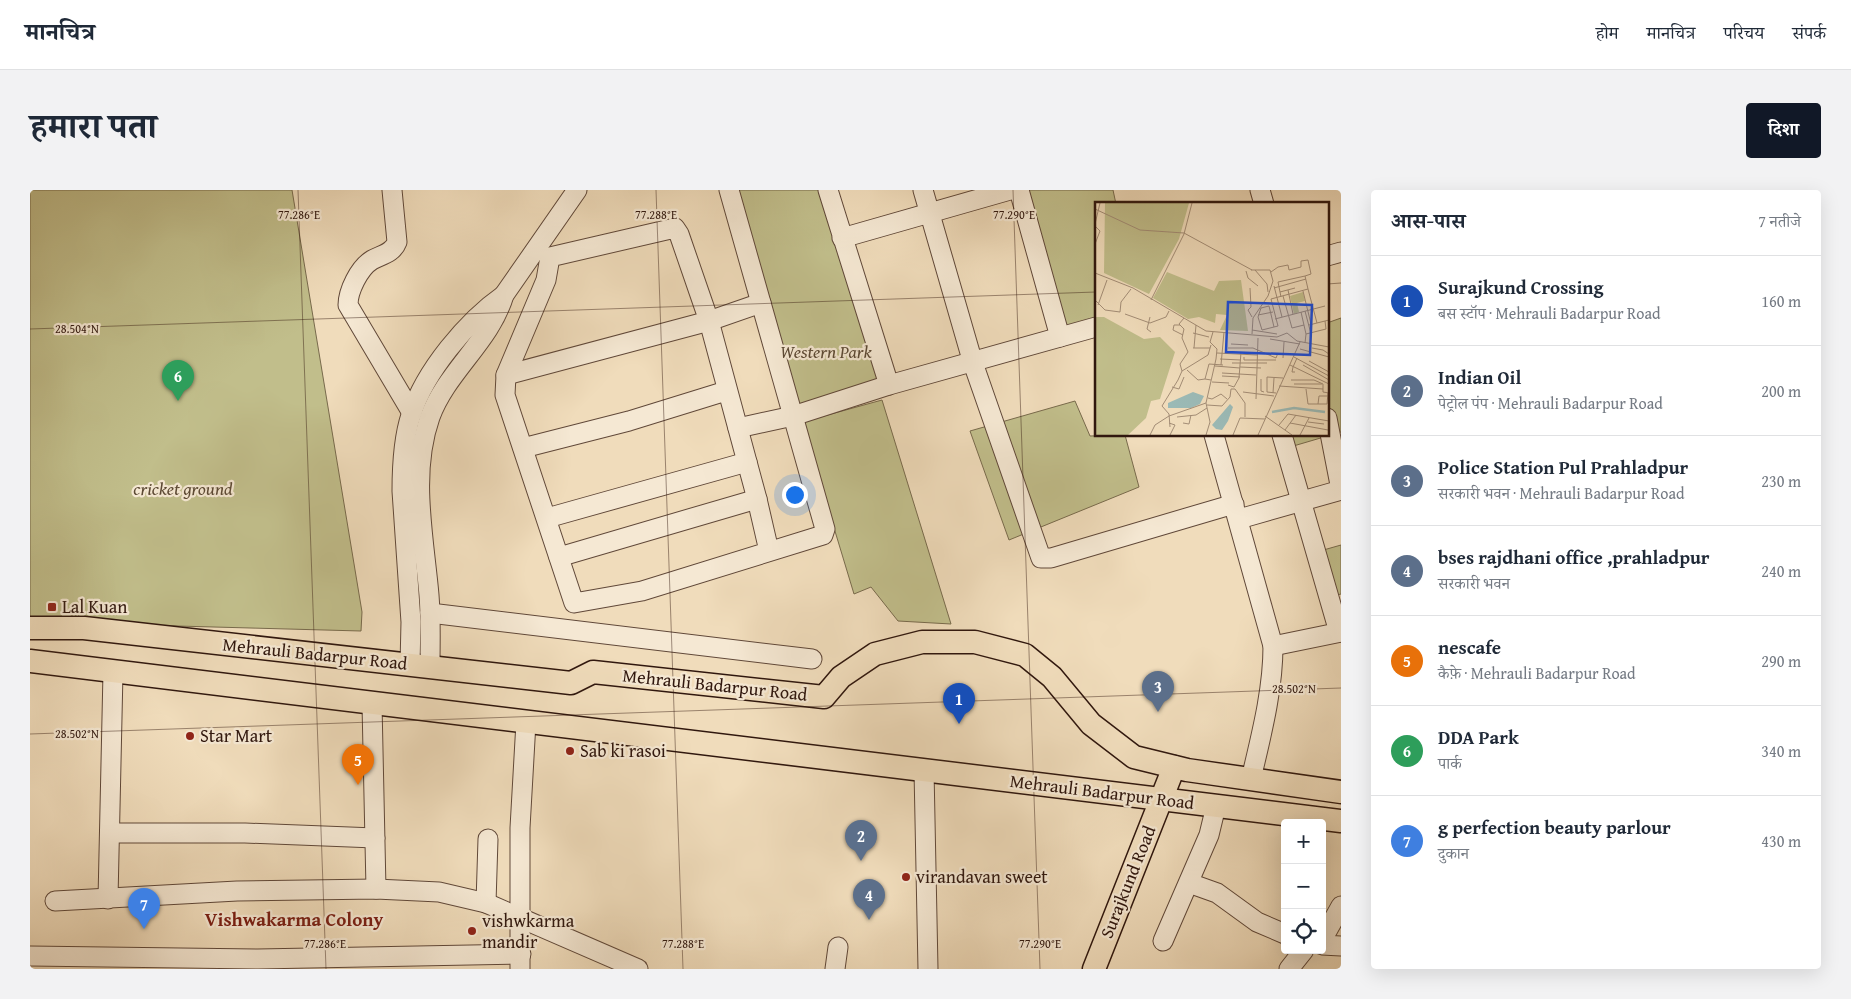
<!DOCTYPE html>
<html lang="hi">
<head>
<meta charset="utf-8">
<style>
	:root { --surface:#fff; --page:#f2f2f3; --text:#1f2937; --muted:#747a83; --line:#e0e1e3; --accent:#111827 }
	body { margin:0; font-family:"Gentium Book Plus","Noto Serif Devanagari",serif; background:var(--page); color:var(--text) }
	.controls { position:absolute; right:15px; bottom:15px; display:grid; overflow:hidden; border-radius:5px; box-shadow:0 5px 20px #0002 }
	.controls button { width:45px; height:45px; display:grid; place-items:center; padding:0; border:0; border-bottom:1px solid var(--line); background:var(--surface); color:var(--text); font:25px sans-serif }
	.you { position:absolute; left:764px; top:304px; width:18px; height:18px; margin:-12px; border:4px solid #fff; border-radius:50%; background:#1a73e8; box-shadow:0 0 0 8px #1a73e833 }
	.badge { display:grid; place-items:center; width:32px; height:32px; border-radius:50%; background:var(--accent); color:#fff; font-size:16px; font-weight:700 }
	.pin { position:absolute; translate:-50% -41px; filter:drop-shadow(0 1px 2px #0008) }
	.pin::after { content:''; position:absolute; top:26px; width:18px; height:15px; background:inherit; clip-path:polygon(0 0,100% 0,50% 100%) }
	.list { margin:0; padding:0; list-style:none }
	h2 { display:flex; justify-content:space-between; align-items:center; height:65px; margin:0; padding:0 20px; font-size:21px }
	h2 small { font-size:16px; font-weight:400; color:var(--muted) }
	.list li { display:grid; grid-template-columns:32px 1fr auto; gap:15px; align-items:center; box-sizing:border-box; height:90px; padding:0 20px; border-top:1px solid var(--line) }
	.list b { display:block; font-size:19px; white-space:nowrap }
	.list p { margin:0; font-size:16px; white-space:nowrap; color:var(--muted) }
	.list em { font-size:16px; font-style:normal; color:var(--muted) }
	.icon { flex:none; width:28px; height:28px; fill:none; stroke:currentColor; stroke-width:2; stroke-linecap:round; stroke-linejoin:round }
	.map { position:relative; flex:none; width:1311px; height:779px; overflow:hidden; border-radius:5px }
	header { display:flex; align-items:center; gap:30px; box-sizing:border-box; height:70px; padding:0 25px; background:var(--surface); border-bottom:1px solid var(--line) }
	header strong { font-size:24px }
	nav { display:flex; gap:28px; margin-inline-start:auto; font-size:18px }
	.intro { display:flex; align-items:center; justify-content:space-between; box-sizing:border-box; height:120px; padding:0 30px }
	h1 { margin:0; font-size:35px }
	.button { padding:12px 22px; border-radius:5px; background:var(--accent); color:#fff; font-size:18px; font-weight:700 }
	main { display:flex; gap:30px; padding:0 30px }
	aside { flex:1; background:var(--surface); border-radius:5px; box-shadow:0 5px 20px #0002 }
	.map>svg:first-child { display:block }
	.green { fill:#c1be8b; stroke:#786a4c }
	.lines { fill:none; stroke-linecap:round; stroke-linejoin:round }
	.minor-casing { stroke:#604839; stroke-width:21 }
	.major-casing { stroke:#30170e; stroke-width:25 }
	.minor { stroke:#f5e8d3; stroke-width:19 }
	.major { stroke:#f0dcbb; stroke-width:22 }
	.ticks { fill:none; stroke:#30170e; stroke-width:1; stroke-opacity:0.45 }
	.poi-dot { fill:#8f2418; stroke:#f5e8d3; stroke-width:2 }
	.labels { text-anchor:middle; stroke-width:4.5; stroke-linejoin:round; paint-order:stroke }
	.park-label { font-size:18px; font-style:italic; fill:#5c4934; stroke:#f5e8d3 }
	.poi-label { font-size:18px; fill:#30170e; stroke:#f5e8d3; text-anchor:start }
	.street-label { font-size:18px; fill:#30170e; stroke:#f5e8d3 }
	.neighbourhood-label { font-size:19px; font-weight:bold; fill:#7a1f14; stroke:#f5e8d3 }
	.inset-river { fill:none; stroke:#9bbab6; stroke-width:2.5 }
	.inset-road { fill:none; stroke:#a38d76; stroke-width:1 }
	.view { fill:#1d4ed8; fill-opacity:0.15; stroke:#1d4ed8; stroke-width:2.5 }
	.inset-edge { fill:none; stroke:#30170e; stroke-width:2.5 }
	.ticks-label { font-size:12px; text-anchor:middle; fill:#30170e; stroke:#f5e8d3; stroke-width:4.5; stroke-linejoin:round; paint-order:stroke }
</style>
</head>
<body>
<header>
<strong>मानचित्र</strong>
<nav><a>होम</a><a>मानचित्र</a><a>परिचय</a><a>संपर्क</a></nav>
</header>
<div class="intro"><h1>हमारा पता</h1><a class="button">दिशा</a></div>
<main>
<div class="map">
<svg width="1311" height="779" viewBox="0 0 1311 779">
	<rect width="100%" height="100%" fill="#f0dcbb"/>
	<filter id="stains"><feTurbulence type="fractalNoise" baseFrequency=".004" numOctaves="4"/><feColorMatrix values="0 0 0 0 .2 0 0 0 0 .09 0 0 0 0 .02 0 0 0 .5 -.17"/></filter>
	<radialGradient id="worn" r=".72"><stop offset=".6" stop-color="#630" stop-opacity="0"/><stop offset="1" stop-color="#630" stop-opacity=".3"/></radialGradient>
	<g class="green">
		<path d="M0,0H262L332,422L331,441L0,432Z"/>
		<path d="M703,0H789L854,193L765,221Z"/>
		<path d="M996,0H1083L1086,14H1066V129L1037,139Z"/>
		<path d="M1311,128V242L1260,257L1256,245H1297V133Z"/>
		<path d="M852,210L921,434L868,431L841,397L824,404L772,232Z"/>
		<path d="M1045,211L1060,246L1095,245L1109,297L979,350L940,241Z"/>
		<path d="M1311,355V404L1299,407L1290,361Z"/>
	</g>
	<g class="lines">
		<g class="minor-casing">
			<g id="minor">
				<path d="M362,0L367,52C363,63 351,65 342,70C329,78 318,101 318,115L382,223"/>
				<path d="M699,0L795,339L793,345L612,401L544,413L475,205L476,185L516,90L520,67L645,38L649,44L679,131L727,309L739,361"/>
				<path d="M798,0L859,195"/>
				<path d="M893,0L943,173L1011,368H1021L1204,314"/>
				<path d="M989,0L1030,147"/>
				<path d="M1230,0L1234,14"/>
				<path d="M812,48L980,0"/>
				<path d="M1297,66L1311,62"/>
				<path d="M476,185L679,131L731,113"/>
				<path d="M1297,228L1311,300"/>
				<path d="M708,238L763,226L859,195L1066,137"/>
				<path d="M1184,245L1243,456C1243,501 1231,546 1221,589"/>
				<path d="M1252,245L1309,442"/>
				<path d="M493,258L599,231L696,201"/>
				<path d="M517,328L717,272"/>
				<path d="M1209,329L1311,300"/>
				<path d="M529,367L727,309"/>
				<path d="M400,423L782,469"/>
				<path d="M1243,456L1311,442"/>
				<path d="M380,475L381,432L372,301C372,276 373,249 381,225C395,181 437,131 474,105"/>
				<path d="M400,477C400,453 401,429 399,405C394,347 380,284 400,227C417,181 460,152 474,105L547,0"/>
				<path d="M342,514L346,699"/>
				<path d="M894,580L898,779"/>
				<path d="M80,643H215L345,648"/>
				<path d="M1159,693L1187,703L1227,732L1255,744"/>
				<path d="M78,709L83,482"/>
				<path d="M25,711L207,701L346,699L409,702L456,713L608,779"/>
				<path d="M456,713L458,649"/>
				<path d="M1292,750L1311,716"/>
				<path d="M1133,751L1179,645L1186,616"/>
				<path d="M1292,755L1311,756"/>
				<path d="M0,766L228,769L491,764"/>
				<path d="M490,779V638L496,532"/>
				<path d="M805,779L808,757"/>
				<path d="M1259,779L1274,760"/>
			</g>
		</g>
		<g class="major-casing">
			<g id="major">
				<path d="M0,438H54L541,493L563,482L794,507L811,487L845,464L892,452H945L995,465L1022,487L1061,534L1104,567L1157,580L1311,602"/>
				<path d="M0,471L1311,631"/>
				<path d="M1064,779L1144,577"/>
			</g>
		</g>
		<use href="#minor" class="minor"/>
		<use href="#major" class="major"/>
	</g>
	<path class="ticks" d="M268,0L296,779M626,0L653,779M983,0L1010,779M1297,94L1311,93M0,139L1066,102M0,544L1311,498"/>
	<g class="poi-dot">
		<rect x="17" y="412" width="10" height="10" rx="2.5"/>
		<circle cx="160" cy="546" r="5"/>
		<circle cx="540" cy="561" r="5"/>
		<circle cx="876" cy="687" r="5"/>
		<circle cx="442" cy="741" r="5"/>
	</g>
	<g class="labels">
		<g class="park-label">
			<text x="796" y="168">Western Park</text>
			<text x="153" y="305">cricket ground</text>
		</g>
		<g class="poi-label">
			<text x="32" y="423">Lal Kuan</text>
			<text x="170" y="552">Star Mart</text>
			<text x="550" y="567">Sab ki rasoi</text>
			<text x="886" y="693">virandavan sweet</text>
			<text x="452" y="737">vishwkarma<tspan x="452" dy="21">mandir</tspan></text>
		</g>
		<g class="street-label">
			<text transform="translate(285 464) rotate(6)" y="6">Mehrauli Badarpur Road</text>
			<text transform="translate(685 495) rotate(6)" y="6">Mehrauli Badarpur Road</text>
			<text transform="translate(1072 602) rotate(7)" y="6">Mehrauli Badarpur Road</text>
			<text transform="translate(1098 692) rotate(-68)" y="6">Surajkund Road</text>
		</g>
		<g class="neighbourhood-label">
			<text x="264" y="736">Vishwakarma Colony</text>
		</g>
	</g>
	<g transform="translate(1065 12)">
		<rect width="234" height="234" fill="#f0dcbb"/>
		<path d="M10,1H94L84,37L54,92L9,71ZM72,70L119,89L124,79L146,78L153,129L125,128L132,113L121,112L120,121L104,115L93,117L58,96ZM208,90L210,99L202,101L204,110L199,112L195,94ZM0,115H9L49,137L65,135L80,150L65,197L56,199L51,216L33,233H0Z" fill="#c1be8b"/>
		<path d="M98,190L109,194L105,202L96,206H73V201ZM135,202L138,205L133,219L127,228L121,227L117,223Z" fill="#9bbab6"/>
		<path class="inset-river" d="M177,210L199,206L230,210"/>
		<path class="inset-road" d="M0,7L45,28L89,31L157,68M0,22L5,1M0,24L5,29L0,42M156,68H175L178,79L173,94L158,116L157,132M160,68L172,82L173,90M151,69L153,76L163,84M176,70L183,65L193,63L194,68L206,65V59L213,58L216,72L210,74L213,87L176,97L183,124L167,128L163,115L166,106L174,104L179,125M0,71L38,86L111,129L182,135L192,131L202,139L234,145M179,84L187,115M155,86L156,105L153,108L157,115M179,86L211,77M213,87L222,121M193,88L198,112M208,89L216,122M185,90L200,86M188,94L197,126L209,123M186,95L183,80L210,74M0,98L10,108L25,110L26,100L36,87M56,98L89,32L97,1M3,103L12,78M210,109L216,132M206,110L211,132L210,141M30,112L55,121L71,115L74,109M163,113L178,110M55,115L52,127L56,130M180,117L230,104M85,123H79L78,128L88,133M214,123L234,118M157,128L182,132M98,131L114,135M211,132L231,127L230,119M175,137L205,142M136,142L153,143M98,146H115M99,146L101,123M133,146H158L181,156L183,151M217,146L228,148L234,152M205,147L234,155M122,151L162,153M149,155V158H181M199,155L234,174M188,156L189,140M125,157L146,158M214,159L234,170M137,161H172M126,163L129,130M195,163L234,182M208,163L234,178M120,164L145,166M145,165L166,166M92,168L103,178L110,177M87,169L113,153L116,143M200,170H197L198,165L202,156M127,171L161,173M127,174L145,175M166,177V189L169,190M116,178L110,177L114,162L128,163M196,178H219L228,182V190L234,191M117,180L134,181M199,182H227M133,183L139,185L144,176L146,150M184,184L228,187M77,185L84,187L89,175M211,187L213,202M148,190L179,194M178,191L179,176M181,191L172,190V175L188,176M113,196L117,197L126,192L132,197M161,197L163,136M111,201L115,220L111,233M213,202H232L233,191M223,202L224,194H233M112,203L127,204L135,195L136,187H140L150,201V215M170,214L197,233M82,215L101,213L112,206M213,220L229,222M74,221L80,223L75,233M88,221L94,222L96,213M195,221L233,228M184,223L193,212L234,219M75,225L74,212L67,204L83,178L87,169L85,162L93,150L87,136L89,127L84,122L89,116M190,228L201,213M55,233L60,223L74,214L111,201L121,157L122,147L115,140L118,130M138,233L145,216L170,217M163,233L205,140M205,233L214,216"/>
		<path class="view" d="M133,100L217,103L215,153L131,150Z"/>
		<rect width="234" height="234" class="inset-edge"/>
	</g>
	<g class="ticks-label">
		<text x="269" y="29">77.286°E</text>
		<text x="626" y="29">77.288°E</text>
		<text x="984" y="29">77.290°E</text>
		<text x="47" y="143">28.504°N</text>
		<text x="1264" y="503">28.502°N</text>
		<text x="47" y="548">28.502°N</text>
		<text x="295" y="758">77.286°E</text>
		<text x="653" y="758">77.288°E</text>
		<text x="1010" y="758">77.290°E</text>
	</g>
	<rect width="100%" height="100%" filter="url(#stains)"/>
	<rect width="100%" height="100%" fill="url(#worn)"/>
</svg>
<div class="controls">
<button>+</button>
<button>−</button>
<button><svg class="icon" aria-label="locate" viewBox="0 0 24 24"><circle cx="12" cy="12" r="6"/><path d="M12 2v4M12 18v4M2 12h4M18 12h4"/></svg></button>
</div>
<div class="you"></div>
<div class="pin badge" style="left:929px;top:534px;background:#1a4fb4">1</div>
<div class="pin badge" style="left:831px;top:671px;background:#5c6f8a">2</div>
<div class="pin badge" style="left:1128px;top:522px;background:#5c6f8a">3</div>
<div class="pin badge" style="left:839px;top:730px;background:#5c6f8a">4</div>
<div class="pin badge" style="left:328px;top:595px;background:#e8710a">5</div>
<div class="pin badge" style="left:148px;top:211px;background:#2e9e5b">6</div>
<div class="pin badge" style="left:114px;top:739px;background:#3f7fe0">7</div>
</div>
<aside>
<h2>आस-पास<small>7 नतीजे</small></h2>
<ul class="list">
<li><span class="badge" style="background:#1a4fb4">1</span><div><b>Surajkund Crossing</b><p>बस स्टॉप · Mehrauli Badarpur Road</p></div><em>160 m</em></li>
<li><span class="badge" style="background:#5c6f8a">2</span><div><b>Indian Oil</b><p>पेट्रोल पंप · Mehrauli Badarpur Road</p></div><em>200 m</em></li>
<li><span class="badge" style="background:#5c6f8a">3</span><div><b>Police Station Pul Prahladpur</b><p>सरकारी भवन · Mehrauli Badarpur Road</p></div><em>230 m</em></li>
<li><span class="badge" style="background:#5c6f8a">4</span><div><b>bses rajdhani office ,prahladpur</b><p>सरकारी भवन</p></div><em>240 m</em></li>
<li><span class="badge" style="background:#e8710a">5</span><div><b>nescafe</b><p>कैफ़े · Mehrauli Badarpur Road</p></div><em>290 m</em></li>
<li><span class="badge" style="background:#2e9e5b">6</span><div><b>DDA Park</b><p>पार्क</p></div><em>340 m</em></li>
<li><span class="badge" style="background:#3f7fe0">7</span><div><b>g perfection beauty parlour</b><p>दुकान</p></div><em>430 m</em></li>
</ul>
</aside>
</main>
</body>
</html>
